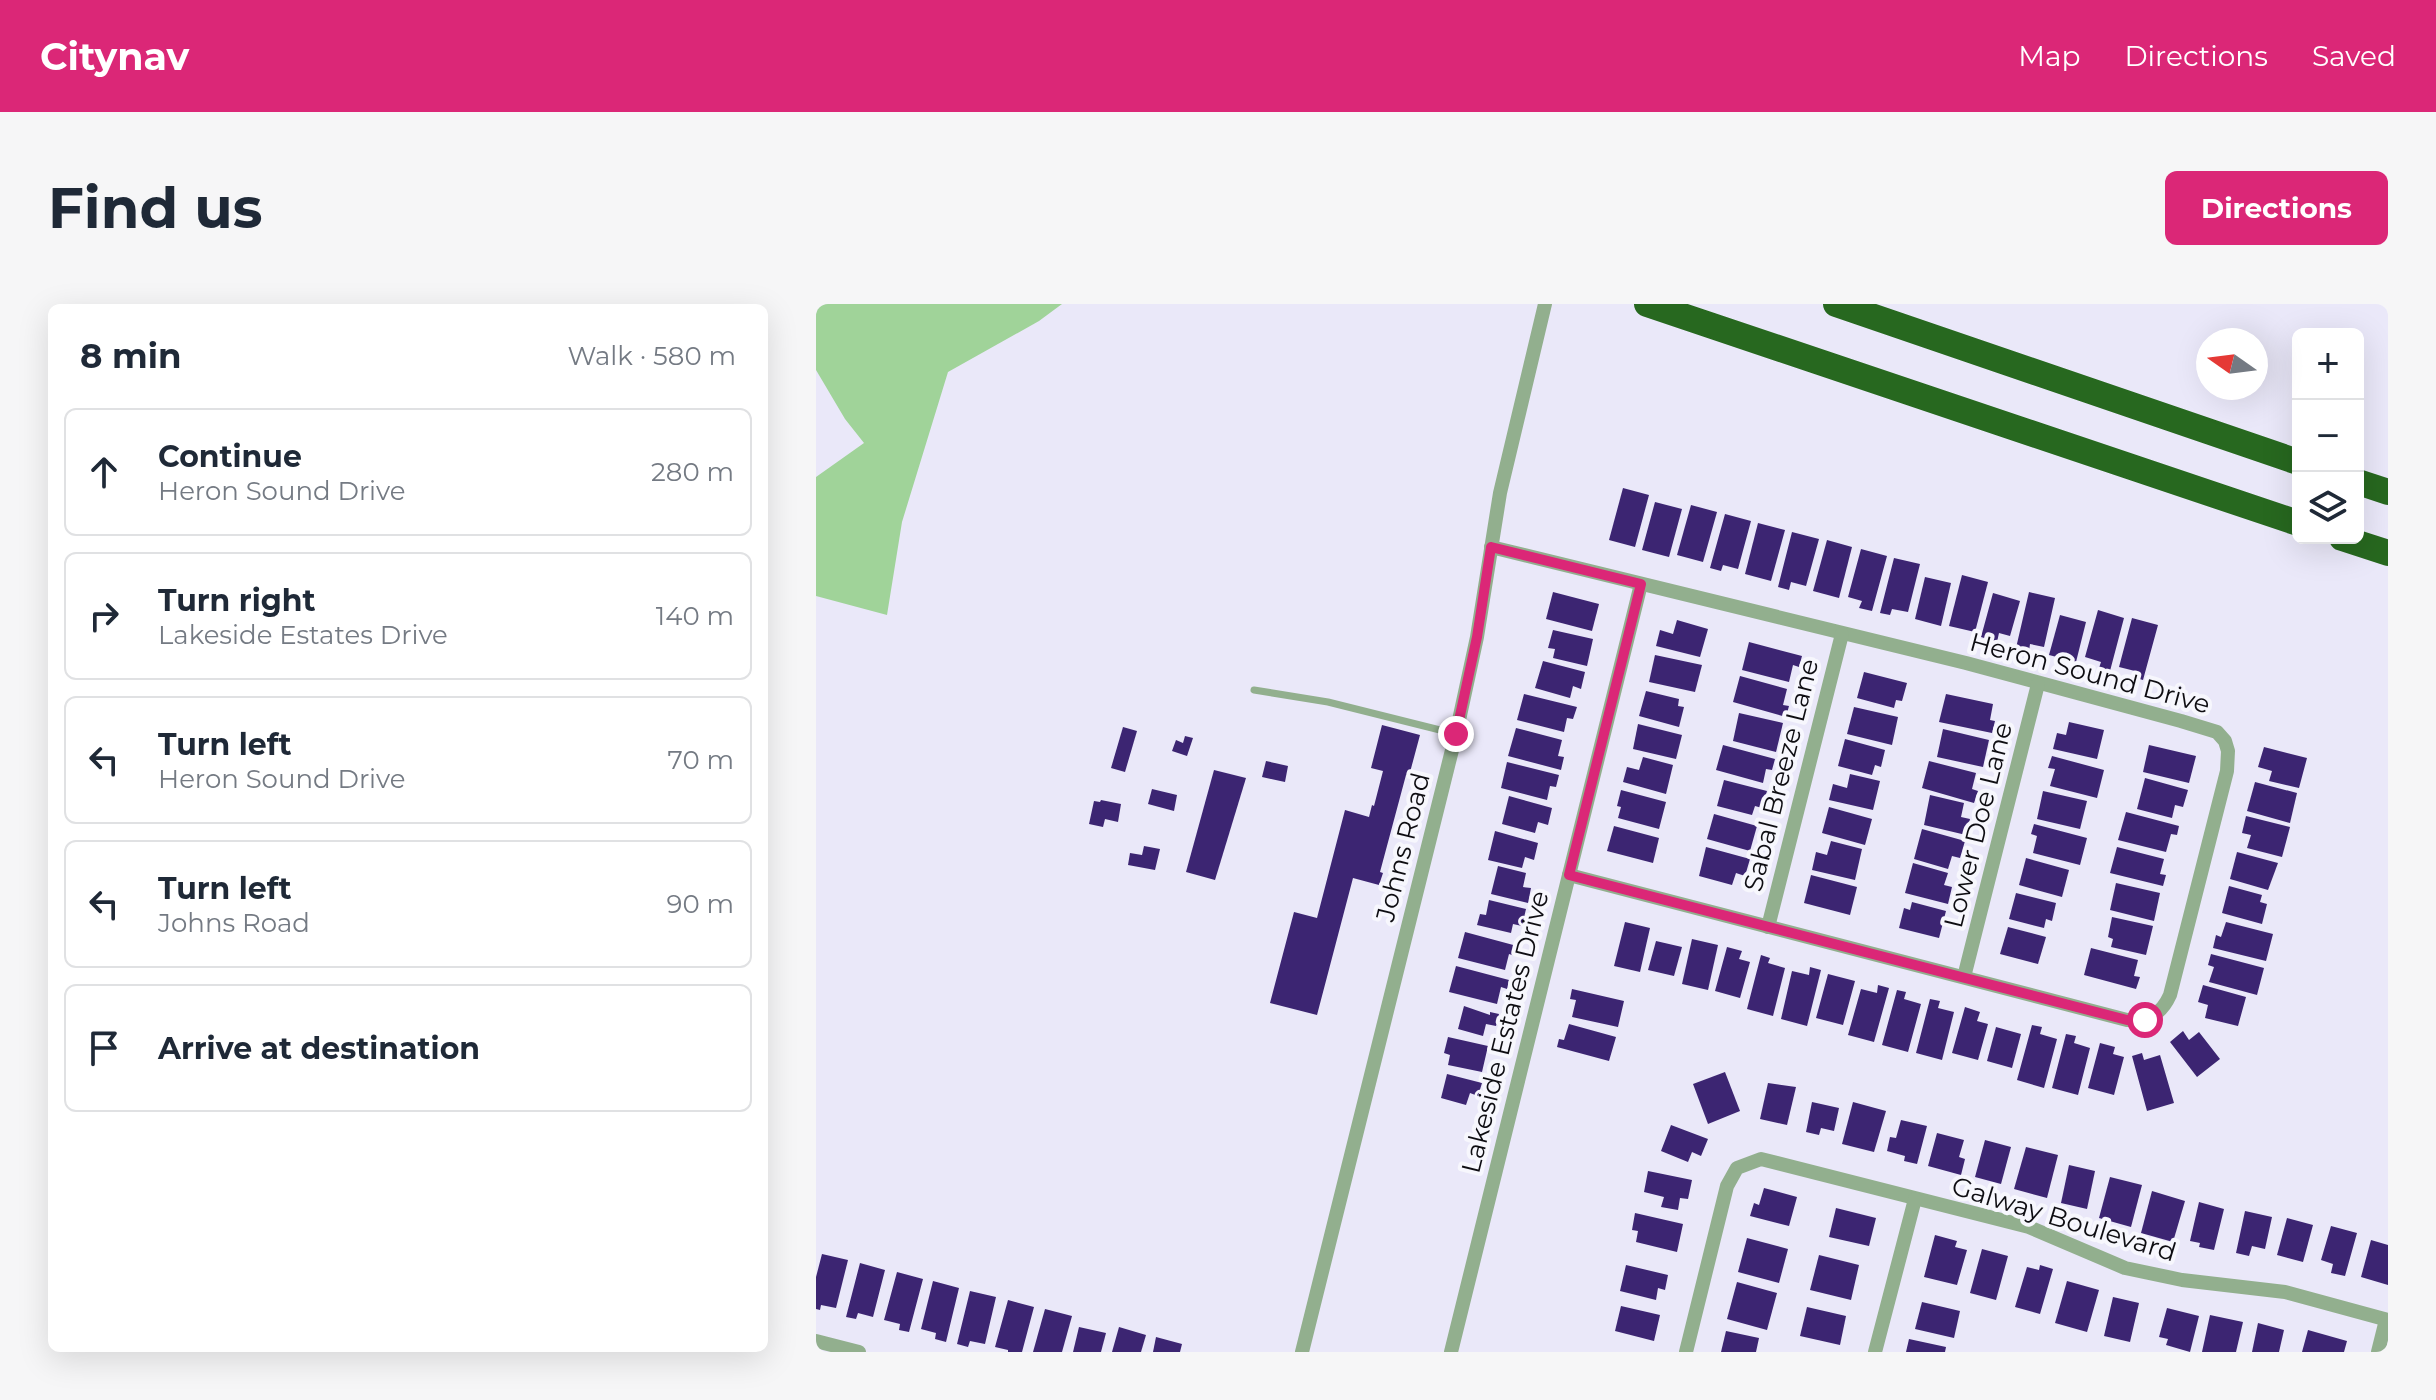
<!DOCTYPE html>
<html lang="en">
<head>
<meta charset="utf-8">
<style>
	:root { --surface:#fff; --page:#f6f6f7; --text:#1f2937; --muted:#747a83; --line:#e0e1e3; --accent:#db2777 }
	body { margin:0; font-family:Montserrat,sans-serif; background:var(--page); color:var(--text) }
	.controls { position:absolute; right:24px; top:24px; display:grid; overflow:hidden; border-radius:12px; box-shadow:0 8px 32px #0002 }
	.controls button { width:72px; height:72px; display:grid; place-items:center; padding:0; border:0; border-bottom:2px solid var(--line); background:var(--surface); color:var(--text); font:40px sans-serif }
	.compass { position:absolute; left:1380px; top:24px; width:72px; height:72px; border-radius:50%; background:var(--surface); box-shadow:0 8px 32px #0002; rotate:284deg }
	.stop { position:absolute; width:24px; height:24px; margin:-18px; border:6px solid #db2777; border-radius:50%; background:#fff }
	.stop.end { background:#db2777; border-color:#fff; box-shadow:0 2px 8px #0008 }
	.list { margin:0; padding:0; list-style:none }
	h2 { display:flex; justify-content:space-between; align-items:center; height:104px; margin:0; padding:0 32px; font-size:34px }
	h2 small { font-size:26px; font-weight:400; color:var(--muted) }
	.list li { display:grid; grid-template-columns:52px 1fr auto; gap:24px; align-items:center; box-sizing:border-box; height:128px; margin:0 16px 16px; padding:0 16px; border:2px solid var(--line); border-radius:12px }
	.list b { display:block; font-size:30px; white-space:nowrap }
	.list p { margin:0; font-size:26px; white-space:nowrap; color:var(--muted) }
	.list em { font-size:26px; font-style:normal; color:var(--muted) }
	.icon { flex:none; width:44px; height:44px; fill:none; stroke:currentColor; stroke-width:2; stroke-linecap:round; stroke-linejoin:round }
	.map { position:relative; flex:none; width:1572px; height:1048px; overflow:hidden; border-radius:12px }
	header { display:flex; align-items:center; gap:48px; box-sizing:border-box; height:112px; padding:0 40px; background:var(--accent); color:#fff }
	header strong { font-size:38px }
	nav { display:flex; gap:44px; margin-inline-start:auto; font-size:28px }
	.intro { display:flex; align-items:center; justify-content:space-between; box-sizing:border-box; height:192px; padding:0 48px }
	h1 { margin:0; font-size:56px }
	.button { padding:20px 36px; border-radius:12px; background:var(--accent); color:#fff; font-size:28px; font-weight:700 }
	main { display:flex; gap:48px; padding:0 48px }
	aside { flex:1; background:var(--surface); border-radius:12px; box-shadow:0 8px 32px #0002 }
	.map>svg:first-child { display:block }
	.green { fill:#a0d399 }
	.building { fill:#3c2572 }
	.lines { fill:none; stroke-linecap:round; stroke-linejoin:round }
	.service { stroke:#92af8e; stroke-width:7 }
	.minor { stroke:#92af8e; stroke-width:14 }
	.motorway { stroke:#27681f; stroke-width:26 }
	.route { stroke:#db2777; stroke-width:10 }
	.labels { text-anchor:middle; stroke-width:8; stroke-linejoin:round; paint-order:stroke }
	.street-label { font-size:26px; fill:#0e0d12; stroke:#f7f7fd }
</style>
</head>
<body>
<header>
<strong>Citynav</strong>
<nav><a>Map</a><a>Directions</a><a>Saved</a></nav>
</header>
<div class="intro"><h1>Find us</h1><a class="button">Directions</a></div>
<main>
<aside>
<h2>8 min<small>Walk · 580 m</small></h2>
<ul class="list">
<li><svg class="icon" aria-label="ahead" viewBox="0 0 24 24"><path d="M12 20V5M6 11l6-6 6 6"/></svg><div><b>Continue</b><p>Heron Sound Drive</p></div><em>280 m</em></li>
<li><svg class="icon" aria-label="right" viewBox="0 0 24 24"><path d="M7 20v-9h11M14 6l5 5-5 5"/></svg><div><b>Turn right</b><p>Lakeside Estates Drive</p></div><em>140 m</em></li>
<li><svg class="icon" aria-label="left" viewBox="0 0 24 24"><path d="M17 20v-9H6M10 6l-5 5 5 5"/></svg><div><b>Turn left</b><p>Heron Sound Drive</p></div><em>70 m</em></li>
<li><svg class="icon" aria-label="left" viewBox="0 0 24 24"><path d="M17 20v-9H6M10 6l-5 5 5 5"/></svg><div><b>Turn left</b><p>Johns Road</p></div><em>90 m</em></li>
<li><svg class="icon" aria-label="arrive" viewBox="0 0 24 24"><path d="M6 21V4h12l-3 4 3 4H6"/></svg><div><b>Arrive at destination</b></div></li>
</ul>
</aside>
<div class="map">
<svg width="1572" height="1048" viewBox="0 0 1572 1048">
	<rect width="100%" height="100%" fill="#eae8f9"/>
	<path class="green" d="M0,0H246L223,17L132,68L86,218L71,311L0,292V173L48,139L29,115L0,66Z"/>
	<g class="building">
		<path d="M807,184L833,191L819,243L793,236Z"/>
		<path d="M839,198L866,205L853,253L826,246Z"/>
		<path d="M875,201L901,208L887,258L861,251Z"/>
		<path d="M909,210L935,217L922,265L907,261L905,267L894,264Z"/>
		<path d="M942,219L969,226L955,277L929,270Z"/>
		<path d="M976,228L1003,235L990,282L975,278L973,286L962,283Z"/>
		<path d="M1011,236L1036,243L1023,294L997,287Z"/>
		<path d="M1045,245L1071,252L1056,307L1043,304L1046,297L1032,293Z"/>
		<path d="M1078,254L1104,260L1092,308L1076,305L1074,311L1064,309Z"/>
		<path d="M1146,271L1172,278L1159,328L1133,322Z"/>
		<path d="M1109,273L1135,279L1125,322L1099,315Z"/>
		<path d="M737,288L783,300L776,327L730,315Z"/>
		<path d="M1213,288L1239,294L1228,343L1214,340L1213,347L1200,344Z"/>
		<path d="M1177,289L1204,297L1194,332L1183,329L1181,338L1165,333Z"/>
		<path d="M1282,306L1308,314L1294,367L1283,364L1285,358L1269,353Z"/>
		<path d="M1244,311L1270,318L1260,358L1233,351Z"/>
		<path d="M1316,314L1342,321L1327,376L1317,373L1319,367L1303,363Z"/>
		<path d="M861,316L892,325L884,353L840,342L844,326L857,330Z"/>
		<path d="M737,326L777,335L771,362L737,354L739,345L732,344Z"/>
		<path d="M933,338L986,352L983,363L977,361L973,378L926,366Z"/>
		<path d="M839,351L886,361L879,388L833,378Z"/>
		<path d="M727,357L769,368L765,385L757,382L754,394L719,384Z"/>
		<path d="M1048,368L1091,379L1086,397L1080,396L1078,404L1041,394Z"/>
		<path d="M924,372L971,385L967,401L973,402L970,413L917,398Z"/>
		<path d="M830,387L863,395L862,402L868,403L863,423L823,412Z"/>
		<path d="M708,390L761,403L757,415L751,414L748,428L701,416Z"/>
		<path d="M1130,390L1177,400L1174,416L1179,417L1176,429L1123,418Z"/>
		<path d="M1038,403L1082,413L1076,441L1031,430Z"/>
		<path d="M923,409L967,419L960,448L917,437Z"/>
		<path d="M1253,418L1288,426L1281,455L1237,445L1241,429L1250,431Z"/>
		<path d="M822,420L866,431L860,455L817,445Z"/>
		<path d="M566,421L604,431L593,472L590,471L564,568L567,569L563,581L537,574L501,711L454,699L478,608L501,614L529,506L553,513L556,501L558,502L567,467L555,464Z"/>
		<path d="M307,423L321,427L309,468L295,464Z"/>
		<path d="M700,424L746,436L742,452L748,453L745,466L692,452Z"/>
		<path d="M1127,425L1173,436L1167,463L1121,453Z"/>
		<path d="M369,432L377,434L371,452L356,447L360,436L367,439Z"/>
		<path d="M1029,435L1069,446L1065,463L1059,461L1056,471L1022,462Z"/>
		<path d="M907,441L959,455L956,466L950,465L947,479L900,466Z"/>
		<path d="M1333,441L1380,452L1373,479L1327,468Z"/>
		<path d="M1448,443L1491,454L1483,484L1453,477L1456,467L1442,463Z"/>
		<path d="M1236,452L1288,466L1281,494L1234,482L1239,465L1232,464Z"/>
		<path d="M827,453L857,461L850,490L807,478L811,463L823,466Z"/>
		<path d="M450,457L472,462L469,478L446,473Z"/>
		<path d="M1113,457L1160,469L1156,485L1162,487L1158,499L1106,484Z"/>
		<path d="M691,458L743,471L740,483L734,482L731,496L685,484Z"/>
		<path d="M398,466L430,474L399,576L370,568Z"/>
		<path d="M1034,470L1064,477L1057,506L1013,496L1017,480L1031,484Z"/>
		<path d="M1329,474L1372,486L1367,503L1359,501L1356,514L1321,505Z"/>
		<path d="M908,476L951,487L946,504L939,502L936,511L901,502Z"/>
		<path d="M1439,478L1481,489L1474,519L1431,507Z"/>
		<path d="M336,485L361,491L358,507L332,500Z"/>
		<path d="M805,486L850,498L843,525L802,514L805,503L801,502Z"/>
		<path d="M1227,487L1271,497L1264,525L1221,515Z"/>
		<path d="M1114,491L1148,499L1145,513L1154,515L1150,531L1108,521Z"/>
		<path d="M693,492L736,504L732,521L722,518L719,529L686,520Z"/>
		<path d="M285,496L305,500L302,518L289,515L287,523L273,520L278,497L284,498Z"/>
		<path d="M1013,503L1056,515L1049,541L1006,529Z"/>
		<path d="M1310,508L1363,522L1361,531L1355,530L1350,548L1302,536Z"/>
		<path d="M898,510L941,522L934,547L891,535Z"/>
		<path d="M1430,512L1474,523L1466,553L1431,544L1435,531L1426,529Z"/>
		<path d="M1218,520L1271,534L1264,561L1217,549L1221,532L1215,530Z"/>
		<path d="M798,522L843,534L837,559L791,547Z"/>
		<path d="M1106,525L1149,537L1144,554L1136,552L1132,565L1098,555Z"/>
		<path d="M679,527L722,539L718,556L709,553L706,564L672,556Z"/>
		<path d="M1015,537L1046,545L1039,576L996,566L1000,548L1011,551Z"/>
		<path d="M328,542L344,545L339,566L312,561L314,549L326,551Z"/>
		<path d="M890,543L934,555L929,572L920,569L916,581L883,572Z"/>
		<path d="M1301,543L1348,555L1344,570L1350,571L1347,582L1294,569Z"/>
		<path d="M1421,548L1462,559L1452,586L1414,575Z"/>
		<path d="M1210,554L1253,566L1246,593L1203,581Z"/>
		<path d="M1097,559L1132,569L1128,581L1136,583L1132,600L1089,589Z"/>
		<path d="M682,562L710,569L707,583L715,584L712,599L675,590Z"/>
		<path d="M995,571L1041,583L1034,611L988,599Z"/>
		<path d="M1300,579L1344,589L1338,617L1294,606Z"/>
		<path d="M1413,582L1446,591L1444,598L1451,600L1446,620L1406,609Z"/>
		<path d="M1200,589L1240,599L1236,617L1230,615L1228,624L1193,615Z"/>
		<path d="M673,596L710,605L706,622L697,620L695,629L661,621L664,610L670,611Z"/>
		<path d="M1096,598L1130,607L1123,634L1083,624L1088,604L1094,606Z"/>
		<path d="M1296,613L1337,622L1330,651L1295,643L1297,635L1292,633Z"/>
		<path d="M809,618L834,624L824,668L798,662Z"/>
		<path d="M1410,618L1457,630L1450,657L1397,644L1400,631L1405,633Z"/>
		<path d="M1192,623L1230,633L1222,660L1184,650Z"/>
		<path d="M649,628L701,642L699,652L693,650L689,666L642,654Z"/>
		<path d="M876,635L902,641L892,686L866,680Z"/>
		<path d="M840,637L866,643L858,672L832,666Z"/>
		<path d="M911,643L926,647L923,655L934,658L924,694L899,687Z"/>
		<path d="M1275,644L1322,656L1318,672L1324,673L1320,685L1268,671Z"/>
		<path d="M1395,650L1448,664L1441,691L1393,678L1398,663L1392,661Z"/>
		<path d="M945,651L954,654L952,659L969,664L957,712L931,705Z"/>
		<path d="M640,662L693,676L691,685L685,683L681,700L633,688Z"/>
		<path d="M994,663L1005,666L991,722L965,715L976,667L993,671Z"/>
		<path d="M1012,670L1039,677L1027,721L1000,714Z"/>
		<path d="M1062,681L1073,684L1058,738L1032,731L1045,685L1061,689Z"/>
		<path d="M1387,681L1430,693L1422,722L1389,714L1392,701L1382,698Z"/>
		<path d="M756,685L808,697L802,723L756,713L760,696L754,695Z"/>
		<path d="M1081,686L1090,688L1088,695L1105,700L1092,748L1066,741Z"/>
		<path d="M1114,695L1124,697L1122,704L1138,708L1126,756L1100,749Z"/>
		<path d="M648,702L674,711V708L683,710L680,722L670,720L667,732L642,725Z"/>
		<path d="M1149,703L1164,708L1161,717L1172,720L1162,756L1136,749Z"/>
		<path d="M753,720L800,733L793,757L741,743L743,735L748,736Z"/>
		<path d="M1216,721L1226,723L1224,730L1241,735L1228,784L1201,776Z"/>
		<path d="M1180,723L1205,730L1196,764L1171,757Z"/>
		<path d="M1367,727L1373,736L1383,728L1404,755L1381,773L1354,738Z"/>
		<path d="M1250,730L1260,732L1258,739L1274,744L1262,791L1236,784Z"/>
		<path d="M632,733L672,742L666,768L632,761L634,751L628,749Z"/>
		<path d="M1284,739L1299,743L1297,750L1308,753L1298,791L1272,784Z"/>
		<path d="M1326,749L1328,756L1344,751L1358,799L1331,807L1316,752Z"/>
		<path d="M909,768L924,807L892,820L877,780Z"/>
		<path d="M631,770L666,779L662,792L654,789L650,801L625,794Z"/>
		<path d="M952,779L980,783L971,821L944,815Z"/>
		<path d="M996,798L1023,804L1018,827L1005,824L1003,831L990,828Z"/>
		<path d="M1037,798L1070,807L1058,848L1026,840Z"/>
		<path d="M1085,816L1111,822L1101,860L1088,857L1089,852L1071,847L1074,833L1080,834Z"/>
		<path d="M855,821L892,835L885,852L876,848L872,858L845,847Z"/>
		<path d="M1121,829L1148,836L1143,853L1149,855L1145,871L1112,862Z"/>
		<path d="M1169,836L1195,843L1185,880L1159,873Z"/>
		<path d="M1210,843L1242,851L1231,894L1198,885Z"/>
		<path d="M1253,861L1279,867L1271,905L1245,899Z"/>
		<path d="M832,867L876,876L872,895L864,894L862,906L845,903L848,893L828,888Z"/>
		<path d="M1294,873L1326,881L1315,923L1283,914Z"/>
		<path d="M948,884L981,893L973,922L934,912L938,899L943,901Z"/>
		<path d="M1336,887L1369,897L1357,938L1325,929Z"/>
		<path d="M1383,898L1408,905L1398,946L1383,943L1384,939L1374,937Z"/>
		<path d="M1020,904L1060,914L1053,942L1013,933Z"/>
		<path d="M1429,907L1456,913L1449,945L1436,942L1433,952L1420,949Z"/>
		<path d="M819,909L867,920L861,948L820,938L822,927L816,926Z"/>
		<path d="M1471,914L1497,921L1487,958L1461,951Z"/>
		<path d="M1515,922L1541,929L1529,972L1515,969L1517,960L1505,956Z"/>
		<path d="M1119,931L1141,937L1139,943L1151,946L1141,981L1108,973Z"/>
		<path d="M931,934L972,945L963,979L922,968Z"/>
		<path d="M1555,936L1572,941V981L1545,973Z"/>
		<path d="M1166,945L1192,952L1180,996L1154,989Z"/>
		<path d="M6,950L32,956L20,1004L5,1001L4,1006L0,1005V973Z"/>
		<path d="M1003,951L1043,961L1035,996L994,986Z"/>
		<path d="M44,959L69,966L57,1013L42,1009L40,1015L30,1013Z"/>
		<path d="M810,961L852,971L849,986L842,984L840,996L804,987Z"/>
		<path d="M1224,961L1237,965L1224,1010L1199,1003L1211,963L1223,966Z"/>
		<path d="M81,968L107,975L93,1028L83,1026L84,1020L68,1016Z"/>
		<path d="M117,977L143,984L130,1038L119,1035L120,1029L105,1025Z"/>
		<path d="M1251,977L1283,986L1271,1028L1239,1019Z"/>
		<path d="M921,978L961,989L951,1026L911,1015Z"/>
		<path d="M154,987L180,993L169,1040L154,1037L152,1043L141,1040Z"/>
		<path d="M1297,993L1323,999L1314,1038L1288,1032Z"/>
		<path d="M192,996L218,1003L206,1048H192V1046L179,1043Z"/>
		<path d="M1106,998L1144,1007L1138,1034L1099,1025Z"/>
		<path d="M805,1002L844,1011L838,1037L799,1027Z"/>
		<path d="M991,1003L1030,1012L1024,1041L984,1032Z"/>
		<path d="M1351,1004L1383,1012L1374,1048L1350,1041L1352,1035L1343,1033Z"/>
		<path d="M229,1005L256,1012L246,1048H217Z"/>
		<path d="M1394,1011L1427,1018L1420,1048H1386Z"/>
		<path d="M1442,1019L1468,1026L1463,1048H1436Z"/>
		<path d="M263,1023L290,1029L285,1048H257Z"/>
		<path d="M303,1023L330,1031L325,1048H296Z"/>
		<path d="M1492,1026L1531,1037L1528,1048H1486Z"/>
		<path d="M910,1027L943,1034L940,1048H905Z"/>
		<path d="M340,1033L366,1040L364,1048H337Z"/>
		<path d="M1093,1035L1130,1043L1129,1048H1090Z"/>
	</g>
	<g class="lines">
		<path class="service" d="M438,386L512,398L640,430"/>
		<g class="minor">
			<path d="M675,243L1150,359L1365,417L1401,428L1409,437L1412,447L1411,467L1354,691C1345,711 1333,716 1311,716L753,571"/>
			<path d="M952,623L1026,330"/>
			<path d="M1148,673L1222,380"/>
			<path d="M0,1037L43,1048"/>
			<path d="M486,1048L640,430L661,333L684,189L729,0"/>
			<path d="M635,1048L825,280"/>
			<path d="M870,1048L911,882L921,864L945,855L1213,923L1309,964L1366,976L1469,988L1572,1016"/>
			<path d="M1059,1048L1099,895"/>
			<path d="M1562,1048L1570,1016"/>
		</g>
		<g class="motorway">
			<path d="M831,0L1482,219"/>
			<path d="M1020,0L1482,158"/>
			<path d="M1542,178L1572,188"/>
			<path d="M1526,234L1572,249"/>
		</g>
	</g>
	<g class="lines">
		<path class="route" d="M640,430L661,333L675,243L825,280L753,571L1311,716H1329"/>
	</g>
	<g class="labels">
		<g class="street-label">
			<text transform="translate(1274 369) rotate(15)" y="9">Heron Sound Drive</text>
			<text transform="translate(965 471) rotate(-76)" y="9">Sabal Breeze Lane</text>
			<text transform="translate(1162 521) rotate(-76)" y="9">Lower Doe Lane</text>
			<text transform="translate(587 543) rotate(-76)" y="9">Johns Road</text>
			<text transform="translate(689 728) rotate(-76)" y="9">Lakeside Estates Drive</text>
			<text transform="translate(1248 915) rotate(17)" y="9">Galway Boulevard</text>
		</g>
	</g>
</svg>
<div class="controls">
<button>+</button>
<button>−</button>
<button><svg class="icon" aria-label="layers" viewBox="0 0 24 24"><path d="M12 4l9 5-9 5-9-5zM3 14l9 5 9-5"/></svg></button>
</div>
<svg class="compass" viewBox="-18 -18 36 36"><path d="M0-13l5 13h-10z" fill="#e53935"/><path d="M0 13l5-13h-10z" fill="#747a83"/></svg>
<div class="stop" style="left:1329px;top:716px"></div>
<div class="stop end" style="left:640px;top:430px"></div>
</div>
</main>
</body>
</html>
